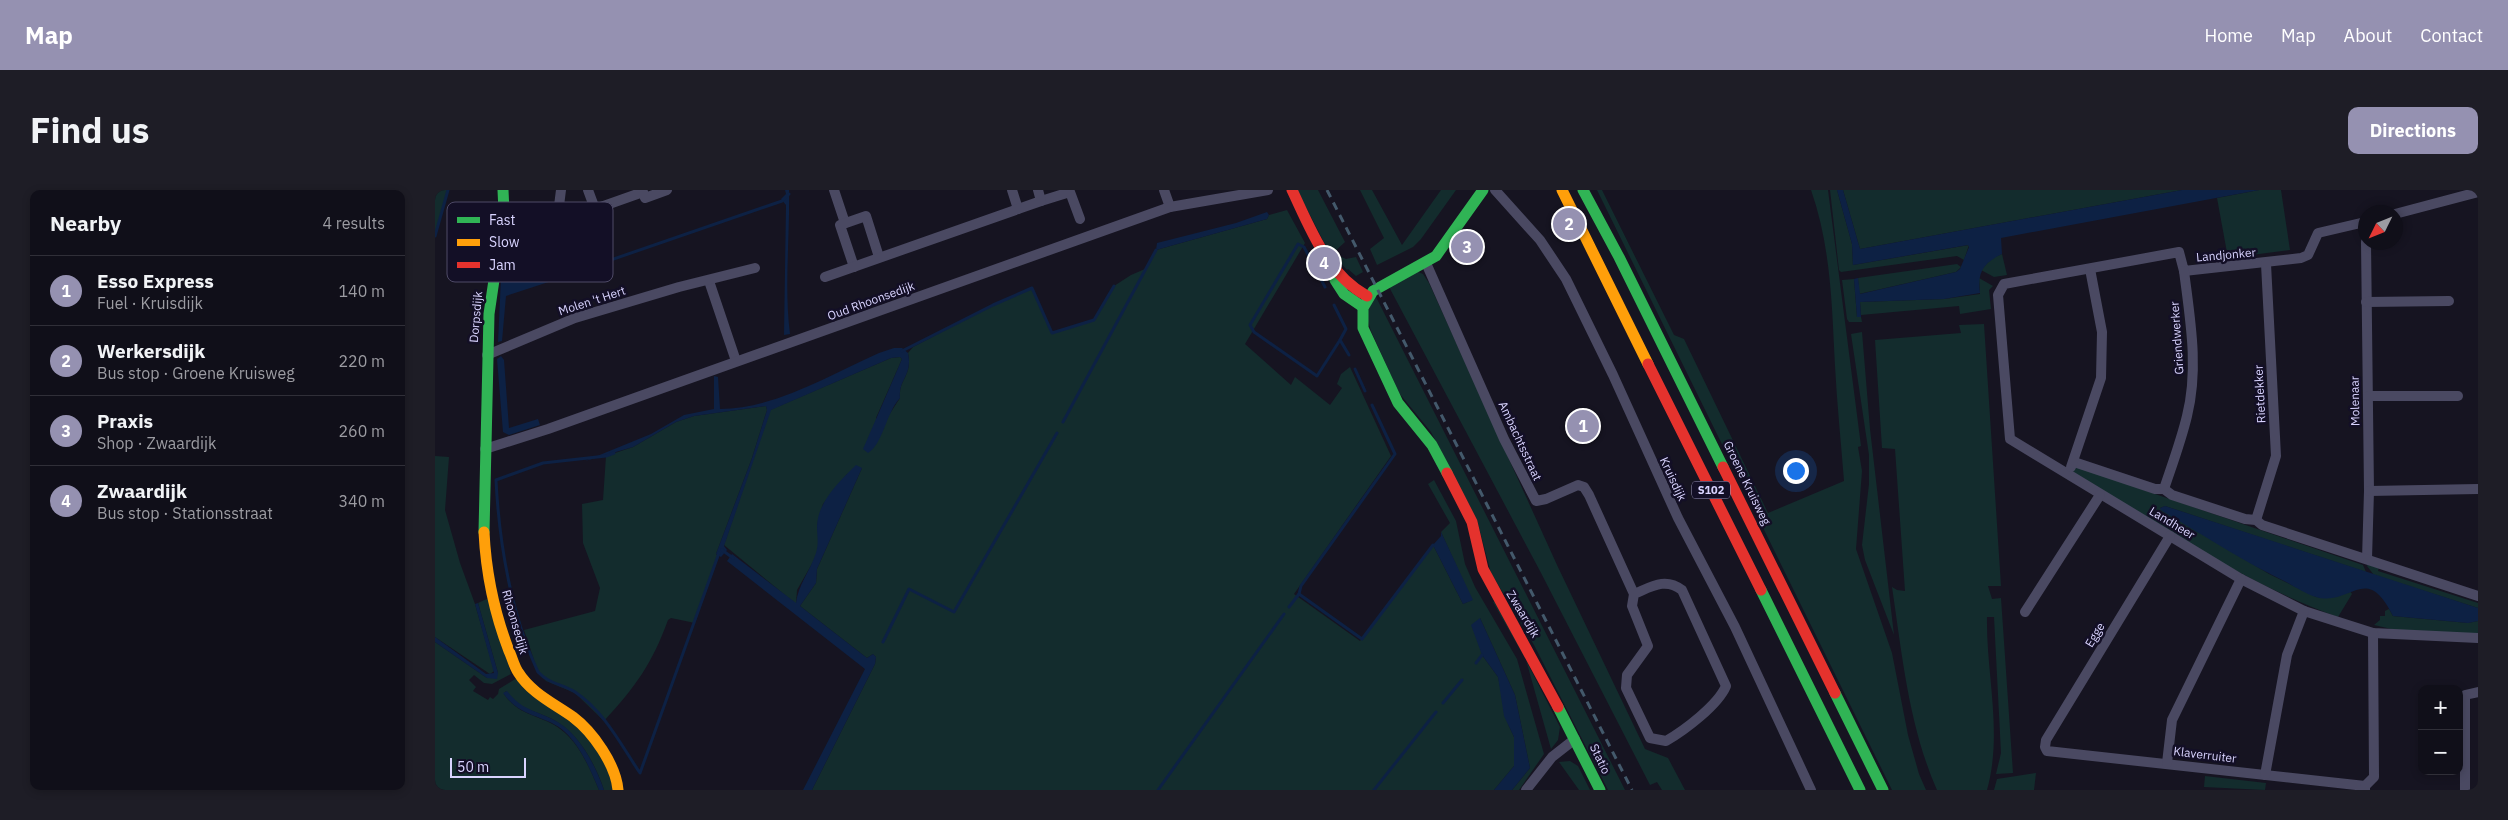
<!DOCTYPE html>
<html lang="en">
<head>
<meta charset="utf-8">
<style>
	:root { --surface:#100f19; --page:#1e1d26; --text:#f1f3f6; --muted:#9c9ca2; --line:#302f38; --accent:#9591b1 }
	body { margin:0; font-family:"IBM Plex Sans",sans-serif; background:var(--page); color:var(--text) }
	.controls { position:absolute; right:15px; bottom:15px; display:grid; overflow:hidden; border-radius:10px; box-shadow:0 2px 8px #0003 }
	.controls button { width:45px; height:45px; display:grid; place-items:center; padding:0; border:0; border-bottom:1px solid var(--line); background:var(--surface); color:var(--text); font:25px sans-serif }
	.compass { position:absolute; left:1923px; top:15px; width:45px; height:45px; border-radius:50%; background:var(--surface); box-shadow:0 2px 8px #0003; rotate:227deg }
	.scale { position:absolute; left:15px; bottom:12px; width:76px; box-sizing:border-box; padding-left:5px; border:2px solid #d9d4ff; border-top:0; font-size:14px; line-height:18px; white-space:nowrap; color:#d9d4ff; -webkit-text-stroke:4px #130f26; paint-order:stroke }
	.you { position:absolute; left:1360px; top:280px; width:18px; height:18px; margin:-12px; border:4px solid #fff; border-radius:50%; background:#1a73e8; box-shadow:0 0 0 8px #1a73e833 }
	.badge { display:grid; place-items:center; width:32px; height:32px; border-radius:50%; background:var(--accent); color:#fff; font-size:16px; font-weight:700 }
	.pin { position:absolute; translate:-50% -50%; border:2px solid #fff; box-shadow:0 1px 5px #0006 }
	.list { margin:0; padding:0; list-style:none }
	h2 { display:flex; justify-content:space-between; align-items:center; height:65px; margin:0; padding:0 20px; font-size:21px }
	h2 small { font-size:16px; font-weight:400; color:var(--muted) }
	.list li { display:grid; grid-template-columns:32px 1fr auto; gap:15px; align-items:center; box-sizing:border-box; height:70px; padding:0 20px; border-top:1px solid var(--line) }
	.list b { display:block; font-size:19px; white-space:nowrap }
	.list p { margin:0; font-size:16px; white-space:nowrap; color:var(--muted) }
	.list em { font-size:16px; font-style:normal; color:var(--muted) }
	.map { position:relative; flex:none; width:2043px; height:600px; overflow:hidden; border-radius:10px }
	header { display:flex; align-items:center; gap:30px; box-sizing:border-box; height:70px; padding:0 25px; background:var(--accent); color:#fff }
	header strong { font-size:24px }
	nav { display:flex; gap:28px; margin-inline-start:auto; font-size:18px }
	.intro { display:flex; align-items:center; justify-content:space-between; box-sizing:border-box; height:120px; padding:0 30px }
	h1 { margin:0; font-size:35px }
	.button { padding:12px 22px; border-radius:10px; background:var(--accent); color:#fff; font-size:18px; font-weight:700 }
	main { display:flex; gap:30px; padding:0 30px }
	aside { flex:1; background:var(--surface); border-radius:10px; box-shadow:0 2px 8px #0003 }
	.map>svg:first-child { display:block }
	.green { fill:#132c2d }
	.water { fill:#0d2144 }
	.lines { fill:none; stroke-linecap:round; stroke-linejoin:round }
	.stream { stroke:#0d2144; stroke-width:3 }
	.street { stroke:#4a4962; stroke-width:10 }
	.fast { stroke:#30b455; stroke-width:11 }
	.slow { stroke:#ff9f0a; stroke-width:11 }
	.jam { stroke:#e5322d; stroke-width:11 }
	.rail { stroke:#43596b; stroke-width:3; stroke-dasharray:8 6; stroke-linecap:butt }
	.labels { text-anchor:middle; stroke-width:5; stroke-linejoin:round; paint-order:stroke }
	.shield { fill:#130f26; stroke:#9e99be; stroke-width:1 }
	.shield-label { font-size:11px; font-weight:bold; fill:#d9d4ff }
	.street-label { font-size:12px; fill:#d9d4ff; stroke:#130f26 }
	.key { fill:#130f26; stroke:#4e4a67; stroke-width:1 }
	.key-label { font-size:14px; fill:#d9d4ff }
</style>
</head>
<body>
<header>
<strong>Map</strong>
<nav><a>Home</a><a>Map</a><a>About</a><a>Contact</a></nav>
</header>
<div class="intro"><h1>Find us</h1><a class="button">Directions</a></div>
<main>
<aside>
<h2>Nearby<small>4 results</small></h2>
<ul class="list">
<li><span class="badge">1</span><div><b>Esso Express</b><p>Fuel · Kruisdijk</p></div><em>140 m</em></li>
<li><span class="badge">2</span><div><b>Werkersdijk</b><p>Bus stop · Groene Kruisweg</p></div><em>220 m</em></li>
<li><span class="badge">3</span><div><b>Praxis</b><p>Shop · Zwaardijk</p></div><em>260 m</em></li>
<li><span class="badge">4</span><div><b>Zwaardijk</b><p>Bus stop · Stationsstraat</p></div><em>340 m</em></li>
</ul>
</aside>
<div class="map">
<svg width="2043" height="600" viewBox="0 0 2043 600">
	<rect width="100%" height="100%" fill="#161421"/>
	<g class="green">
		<path d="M0,0H13L0,46Z"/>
		<path d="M862,0H883L910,52L898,63L911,69L921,67L928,82L921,86L913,79L912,80L892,58Z"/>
		<path d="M925,0H937L967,55L1006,0H1021L986,49L978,57L942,75L935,59L949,48Z"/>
		<path d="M1162,0H1167L1239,145L1249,149L1333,323L1409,291C1406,253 1402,214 1400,176C1397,116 1396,57 1376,0H1393L1426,256L1423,257L1427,281L1421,359L1457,463L1473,545L1484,584L1491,600H1457Z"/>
		<path d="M1395,0H1402L1417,54L1418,75L1534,55L1529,70L1522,66L1406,82L1404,80Z"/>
		<path d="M1408,0H1747L1425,59Z"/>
		<path d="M1824,0H1846L1855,60L1793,68L1782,8Z"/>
		<path d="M852,20L870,53L810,154L856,195L860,187L895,215L907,198L902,194L906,184L915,177L956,266L859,404L925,451L998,355L1028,414L1037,410L1006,342L1015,333L993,294L999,290L1021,331L1030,374L1040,397L1082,469L1109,564L1084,600H1077L1095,578L1080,505L1045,428L1047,465L1063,487L1073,534L1079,547V576L1059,600H377L440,474L441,467L438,464L432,468L365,416L381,393L382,379L427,278L412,284L388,314L382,335L384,352L382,365L362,400L361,414L289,355L335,220L456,168L465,167L467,169L441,228L446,243L452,228L465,208C463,189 478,186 473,163L478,157L558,115L597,98L617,143L659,130L679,96L696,85L710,79L721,60L832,29L834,25Z"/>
		<path d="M1567,64L1572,85L1559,87L1546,80L1557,68Z"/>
		<path d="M1522,74L1526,77L1521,82L1424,104L1423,88Z"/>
		<path d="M981,81L988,84L994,93L1122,375L1210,559L1233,568L1250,600H1227L1222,592L1215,595L1105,381L953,95Z"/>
		<path d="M1544,88L1558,96L1554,100L1556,119L1525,124L1524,116L1426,125L1425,112L1509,109L1545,104Z"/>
		<path d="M1419,89L1422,127H1426L1427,132H1414L1412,129L1407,90Z"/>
		<path d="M940,105L1190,600H1173L1099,455L1056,383L1042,330L996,242L964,203L936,141L931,125Z"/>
		<path d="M1549,134L1566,396H1553L1557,409L1566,408L1578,583L1561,584L1566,563L1559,427H1552C1551,484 1568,543 1552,600H1502C1474,537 1467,464 1457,397L1462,400L1470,401L1460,259L1447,258L1440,150L1526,143L1524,135Z"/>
		<path d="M1427,142L1435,239L1459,445L1430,370L1427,355L1434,294V265L1416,144Z"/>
		<path d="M331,216L332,220L317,268L281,364L284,366L260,433L236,428L233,430C217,474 201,496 169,531L140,503L111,491L103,482L89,440L160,421L165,398L148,353L147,314L168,310L171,266L198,257L241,232L259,226Z"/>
		<path d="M0,266L14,267L10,320L25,373L40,414L59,481L55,484L0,447Z"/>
		<path d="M1641,277L1928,375L1931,382L1730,316L1725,318L1834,384L1881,407L1894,408L1915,401L1917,404L1903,427C1813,395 1723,335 1640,285L1638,281Z"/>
		<path d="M1933,372L1944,377L1943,381L2043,413V418L1939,385L1932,376Z"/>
		<path d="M54,408L76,484L57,494L49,493L39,485L34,490L41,497L38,501L53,510L55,507L58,509L63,504L64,499L82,488L142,534L171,573L179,600H169C160,573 143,542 117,529C96,518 88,522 71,501L69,504C86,529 110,524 130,543C146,557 156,581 164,600H0V452L52,488H58L63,483L43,413Z"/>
		<path d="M1061,411L1125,537L1123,550L1116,559L1091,470L1058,412Z"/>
		<path d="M1954,419L1958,426L2033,433L2043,431V444L1965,441L1939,435L1945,430V426H1950V421Z"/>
		<path d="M1135,571L1143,576L1155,600H1144L1124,572Z"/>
		<path d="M1601,583L1599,600H1559L1562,589Z"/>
		<path d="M1770,586L1831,593L1830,600L1769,597Z"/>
	</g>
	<g class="water">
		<path d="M350,0H354C355,48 349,97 355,144L349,145L351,15L346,9L351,4Z"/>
		<path d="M1402,0H1408L1425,59L1747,0H1824L1566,48L1567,64C1548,73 1542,83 1545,103L1509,109L1425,112L1426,127H1422L1419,89L1423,88L1425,104L1521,82L1525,79L1534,57L1533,55L1418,75L1417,54Z"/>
		<path d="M832,22L834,25L832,29L721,60L722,53L801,33Z"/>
		<path d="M73,37H76L77,42L74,75L135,83V85L71,106L67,151L63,152L66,88Z"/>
		<path d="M459,158H467L473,163C478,186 463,189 465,208C451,223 448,254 433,263L428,259L467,169L465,167L456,168L336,220L289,356L292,360L286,367L281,364L317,268L332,220L331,216L259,226L241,232L198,257L150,271L216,244L249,225L279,219V186L283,187L285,219C340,219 394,185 444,163Z"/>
		<path d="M66,166L69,170L74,238L103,229L105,235L74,245L68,242L62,169Z"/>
		<path d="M421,275L427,278L382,379L381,393L365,416L432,468L438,464L441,467L440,474L377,600H368L430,479L292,371L297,364L361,413C363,395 375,381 381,363C384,353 382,346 382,336C383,311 405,291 421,275Z"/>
		<path d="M1730,316L2043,418V431L2033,433L1958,426C1931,371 1916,417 1881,407C1871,404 1862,398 1853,393C1809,372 1768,345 1726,320L1725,318Z"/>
		<path d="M1006,342L1038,410L1028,414L998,355L1006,346Z"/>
		<path d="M43,413L63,483L62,489L52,488L0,452V447L51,484L59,483L40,414Z"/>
		<path d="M1045,428L1080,505L1095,578L1077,600H1059L1079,576V547L1069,526L1063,487L1047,465L1036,435Z"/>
		<path d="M72,501C87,520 97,519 117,529C143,541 160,574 169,600H164C156,581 146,557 130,542C110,524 86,529 68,503Z"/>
	</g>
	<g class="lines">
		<g class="stream">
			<path d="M0,46L13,0"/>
			<path d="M135,84L347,11L354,4"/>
			<path d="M890,97L869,57L863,54L815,135L819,142L882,186L905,150"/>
			<path d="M899,115L911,139L905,150L914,165"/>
			<path d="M467,161L558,115L597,98L617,143L659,130L679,96"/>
			<path d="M920,179L930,201"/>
			<path d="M628,232L721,60"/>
			<path d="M179,263L171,266L108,273L61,290C64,352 76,425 103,482C114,494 127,494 140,502C169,521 186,555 205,583L284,363"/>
			<path d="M287,360L298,368"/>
			<path d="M864,404L866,396L960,264L937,215"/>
			<path d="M854,417L864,404L927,449L998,355"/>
			<path d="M448,452L474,399L519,422L622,243"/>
			<path d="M1041,473L1047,465"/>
			<path d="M1008,513L1027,490"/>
			<path d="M723,600L849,424"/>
			<path d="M939,600L1001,522"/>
		</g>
		<g class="street">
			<path d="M153,0L160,19"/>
			<path d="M399,0L410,33"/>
			<path d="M577,0L583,19"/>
			<path d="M729,0L735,17"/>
			<path d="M1060,0L1105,50L1131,89L1178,185L1243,328L1300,437L1376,600"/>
			<path d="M606,11L635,2L645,29"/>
			<path d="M124,16L126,0"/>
			<path d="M70,23L129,30L208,2L210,8L232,0"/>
			<path d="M1960,24L2043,2"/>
			<path d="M1930,32L1883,43L1873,65L1866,68L1749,81L1744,62L1569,94L1563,105L1575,249L1806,389L1869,421L1938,443L2043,448"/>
			<path d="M1931,52L1934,301L1932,369"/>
			<path d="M991,73L1069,249L1101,311L1111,309L1143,295L1149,297L1154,305L1199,404L1197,416L1213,456L1192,485L1191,498L1215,548L1231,551C1250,540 1283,515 1291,496L1247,400C1230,387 1216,397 1199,404"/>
			<path d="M419,77L405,35L431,26L444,67"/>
			<path d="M390,87L606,11L603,0"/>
			<path d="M274,91L301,171"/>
			<path d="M1931,112L2014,111"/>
			<path d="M52,165L140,128L244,97L320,78"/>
			<path d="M1933,206H2023"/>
			<path d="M50,259L113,239L735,17L833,0"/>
			<path d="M1639,272L1720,299H1729L1737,305L1810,329L1821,330L1827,335L2043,406"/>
			<path d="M1636,277L1666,188L1667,142L1655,79"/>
			<path d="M1729,299C1737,275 1746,251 1752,226C1764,178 1755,129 1749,81"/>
			<path d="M1934,301L2043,299"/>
			<path d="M1821,330L1841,266L1831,74"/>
			<path d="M1735,346L1611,550L1610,557L1612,561L1930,596"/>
			<path d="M1590,422L1665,305"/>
			<path d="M1732,573L1737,530L1806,389"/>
			<path d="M1830,585L1852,465L1869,421"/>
			<path d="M1091,600L1117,567L1140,549"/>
			<path d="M1930,600V596L1939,587L1938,443"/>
			<path d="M2030,600V505L2043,502"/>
		</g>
		<g class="fast">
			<path d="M1148,0L1184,67L1288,277"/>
			<path d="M900,90L909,104L928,117"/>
			<path d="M1012,283L997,255L963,213L928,138V118L938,101L1001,66L1048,0"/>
			<path d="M49,342L54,124L69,22L68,0"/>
			<path d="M1326,400L1425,600"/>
			<path d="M1400,503L1448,600"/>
			<path d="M1123,517L1165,600"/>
		</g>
		<g class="slow">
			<path d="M1127,0L1213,174"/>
			<path d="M49,342C51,383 59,422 74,461C77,467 79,476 83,482C96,503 118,513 138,527C158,542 181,575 183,600"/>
		</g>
		<g class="jam">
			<path d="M857,0C876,40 892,84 932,106"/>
			<path d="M1213,174L1326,400"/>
			<path d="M1288,277L1400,503"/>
			<path d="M1012,283L1037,332L1048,379L1123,517"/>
		</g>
		<path class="rail" d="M892,0L1197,600"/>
	</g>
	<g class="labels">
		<rect class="shield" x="1257" y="291.5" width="38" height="17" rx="4"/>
		<g class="shield-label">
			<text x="1276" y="304">S102</text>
		</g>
		<g class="street-label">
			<text transform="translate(1791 65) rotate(-5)" y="4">Landjonker</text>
			<text transform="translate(157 111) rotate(-18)" y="4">Molen 't Hert</text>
			<text transform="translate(436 111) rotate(-20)" y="4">Oud Rhoonsedijk</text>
			<text transform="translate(41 127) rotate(-85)" y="4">Dorpsdijk</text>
			<text transform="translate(1742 148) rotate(-94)" y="4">Griendwerker</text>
			<text transform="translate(1825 204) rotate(-93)" y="4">Rietdekker</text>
			<text transform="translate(1920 211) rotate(-91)" y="4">Molenaar</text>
			<text transform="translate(1085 251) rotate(65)" y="4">Ambachtsstraat</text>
			<text transform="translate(1238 289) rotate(65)" y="4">Kruisdijk</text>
			<text transform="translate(1312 293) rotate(64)" y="4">Groene Kruisweg</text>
			<text transform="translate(1737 333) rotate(31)" y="4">Landheer</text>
			<text transform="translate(1088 424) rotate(59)" y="4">Zwaardijk</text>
			<text transform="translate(80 432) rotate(74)" y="4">Rhoonsedijk</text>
			<text transform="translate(1660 445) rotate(-59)" y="4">Egge</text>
			<text transform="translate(1770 565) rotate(7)" y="4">Klaverruiter</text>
			<text transform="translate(1165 569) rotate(64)" y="4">Statio</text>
		</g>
	</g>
	<rect x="12" y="12" width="166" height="80" rx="8" class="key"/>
	<rect x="22" y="27" width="23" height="6" fill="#30b455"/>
	<rect x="22" y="49" width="23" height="7" fill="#ff9f0a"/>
	<rect x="22" y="72" width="23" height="6" fill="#e5322d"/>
	<g class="key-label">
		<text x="54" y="35">Fast</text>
		<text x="54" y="57">Slow</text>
		<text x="54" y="80">Jam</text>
	</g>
</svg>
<div class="controls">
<button>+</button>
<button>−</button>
</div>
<svg class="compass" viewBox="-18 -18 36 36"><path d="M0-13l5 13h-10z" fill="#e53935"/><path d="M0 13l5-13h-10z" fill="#9c9ca2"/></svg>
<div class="scale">50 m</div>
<div class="you"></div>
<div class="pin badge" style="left:1148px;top:236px">1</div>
<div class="pin badge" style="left:1134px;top:34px">2</div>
<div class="pin badge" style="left:1032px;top:57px">3</div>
<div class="pin badge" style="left:889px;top:73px">4</div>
</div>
</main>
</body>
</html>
